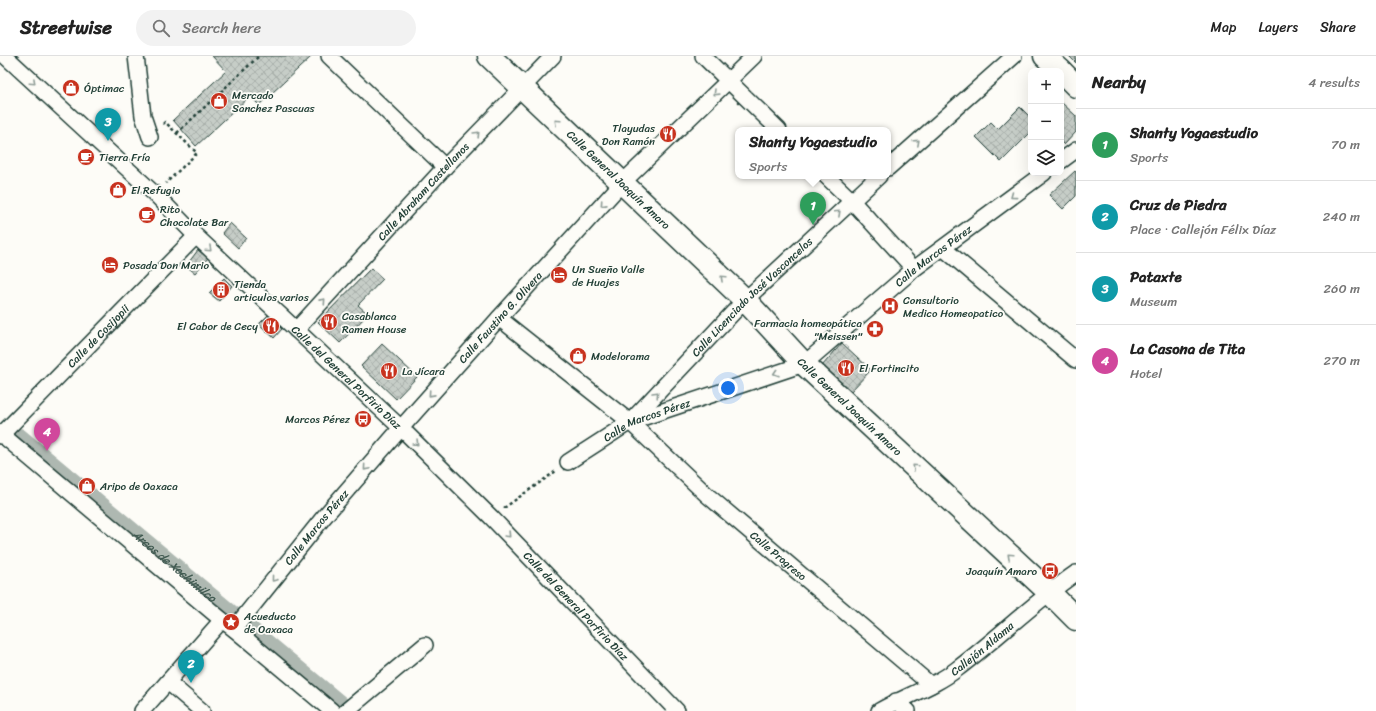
<!DOCTYPE html>
<html lang="en">
<head>
<meta charset="utf-8">
<style>
	:root { --surface:#fff; --page:#f2f2f2; --text:#222; --muted:#767676; --line:#e0e0e0; --accent:#1a73e8 }
	body { margin:0; font-family:Sriracha,sans-serif; background:var(--page); color:var(--text) }
	.controls { position:absolute; right:12px; top:12px; display:grid; overflow:hidden; border-radius:8px; box-shadow:0 4px 16px #0002 }
	.controls button { width:36px; height:36px; display:grid; place-items:center; padding:0; border:0; border-bottom:1px solid var(--line); background:var(--surface); color:var(--text); font:20px sans-serif }
	.you { position:absolute; left:728px; top:332px; width:14px; height:14px; margin:-10px; border:3px solid #fff; border-radius:50%; background:#1a73e8; box-shadow:0 0 0 6px #1a73e833 }
	.badge { display:grid; place-items:center; width:26px; height:26px; border-radius:50%; background:var(--accent); color:#fff; font-size:13px; font-weight:700 }
	.pin { position:absolute; translate:-50% -33px; filter:drop-shadow(0 1px 2px #0008) }
	.pin::after { content:''; position:absolute; top:21px; width:14px; height:12px; background:inherit; clip-path:polygon(0 0,100% 0,50% 100%) }
	.popup { position:absolute; left:735px; top:71px; width:156px; height:52px; box-sizing:border-box; display:grid; place-content:center; border-radius:8px; background:var(--surface); filter:drop-shadow(0 1px 3px #0005); font-size:13px; white-space:nowrap; color:var(--muted) }
	.popup b { font-size:15px; color:var(--text) }
	.popup::after { content:''; position:absolute; left:50%; top:100%; margin-left:-8px; border:8px solid transparent; border-top-color:var(--surface) }
	.list { margin:0; padding:0; list-style:none }
	h2 { display:flex; justify-content:space-between; align-items:center; height:52px; margin:0; padding:0 16px; font-size:17px }
	h2 small { font-size:13px; font-weight:400; color:var(--muted) }
	.list li { display:grid; grid-template-columns:26px 1fr auto; gap:12px; align-items:center; box-sizing:border-box; height:72px; padding:0 16px; border-top:1px solid var(--line) }
	.list b { display:block; font-size:15px; white-space:nowrap }
	.list p { margin:0; font-size:13px; white-space:nowrap; color:var(--muted) }
	.list em { font-size:13px; font-style:normal; color:var(--muted) }
	.icon { flex:none; width:22px; height:22px; fill:none; stroke:currentColor; stroke-width:2; stroke-linecap:round; stroke-linejoin:round }
	.map { position:relative; flex:none; width:1076px; height:655px; overflow:hidden }
	header { display:flex; align-items:center; gap:24px; box-sizing:border-box; height:56px; padding:0 20px; background:var(--surface); border-bottom:1px solid var(--line) }
	header strong { font-size:19px }
	nav { display:flex; gap:22px; margin-inline-start:auto; font-size:14px }
	.search { width:280px; height:36px; background:var(--page); display:flex; align-items:center; gap:10px; box-sizing:border-box; padding:0 14px; border-radius:22px; color:var(--muted); font-size:15px }
	main { display:flex }
	aside { flex:1; background:var(--surface) }
	.map>svg:first-child { display:block }
	.lines { fill:none; stroke-linecap:round; stroke-linejoin:round }
	.canal { stroke:#aeb8b1; stroke-width:18 }
	.building { fill:url(#building-cross-hatch); stroke:#1f3d34 }
	.street-casing { stroke:#1f3d34; stroke-width:18 }
	.secondary-casing { stroke:#1f3d34; stroke-width:25 }
	.path { stroke:#1f3d34; stroke-width:2.5; stroke-dasharray:3 3; stroke-linecap:butt }
	.street { stroke:#fdfcf7; stroke-width:15 }
	.secondary { stroke:#fdfcf7; stroke-width:22 }
	.oneway { stroke:#8e9c96 }
	.labels { text-anchor:middle; stroke-width:3.5; stroke-linejoin:round; paint-order:stroke }
	.poi-label { font-size:11px; fill:#1f3d34; stroke:#fdfcf7; text-anchor:start }
	.street-label { font-size:11px; fill:#1f3d34; stroke:#fdfcf7 }
	.water-label { font-size:12px; font-style:italic; fill:#435c53; stroke:#fdfcf7 }
</style>
</head>
<body>
<header>
<strong>Streetwise</strong>
<div class="search"><svg class="icon" aria-label="search" viewBox="0 0 24 24"><circle cx="10" cy="10" r="6"/><path d="M15 15l6 6"/></svg>Search here</div>
<nav><a>Map</a><a>Layers</a><a>Share</a></nav>
</header>
<main>
<div class="map">
<svg width="1076" height="655" viewBox="0 0 1076 655">
	<defs>
		<pattern id="building-cross-hatch" width="8" height="8" patternUnits="userSpaceOnUse"><rect width="8" height="8" fill="#c6cdc7"/><path d="M0 0l8 8M0 8l8-8" fill="none" stroke="#aab1ac"/></pattern>
	</defs>
	<rect width="100%" height="100%" fill="#fdfcf7"/>
	<filter id="ink" filterUnits="userSpaceOnUse"><feTurbulence type="fractalNoise" baseFrequency=".025" numOctaves="2"/><feDisplacementMap in="SourceGraphic" scale="8" xChannelSelector="R" yChannelSelector="G"/><feConvolveMatrix kernelMatrix="1 2 1 2 8 2 1 2 1" color-interpolation-filters="sRGB"/></filter>
	<g filter="url(#ink)">
		<g class="lines">
			<path class="canal" id="s1" d="M19,381L348,655"/>
		</g>
		<g class="building">
			<path d="M212,0H310L311,1L259,49L250,40L196,90L173,64L226,15Z"/>
			<path d="M1069,0H1076V7Z"/>
			<path d="M1061,46L1076,60V76L1064,89L1061,86Z"/>
			<path d="M1020,51L1031,62V76L1001,106L976,81L991,66L998,73Z"/>
			<path d="M1075,115L1076,116V140L1063,153L1049,139Z"/>
			<path d="M230,167L246,182L238,192L222,177Z"/>
			<path d="M198,194L208,202L195,217L186,210Z"/>
			<path d="M371,212L383,223L358,249L368,258L340,287L318,266Z"/>
			<path d="M224,222L232,230L219,245L209,237Z"/>
			<path d="M268,259L282,273L274,282L259,268Z"/>
			<path d="M842,287L871,314L850,336L822,310Z"/>
			<path d="M382,288L417,321L396,343L361,310Z"/>
		</g>
		<g class="lines">
			<g class="street-casing">
				<g id="street">
					<path id="s2" d="M5,0L158,141L196,180L401,372L491,461L677,655"/>
					<path d="M136,0L143,60L150,81"/>
					<path d="M329,0L445,111"/>
					<path d="M703,0L779,74"/>
					<path d="M1061,105L1076,94"/>
					<path d="M888,112L1014,0"/>
					<path d="M826,120L852,145L914,213"/>
					<path d="M943,192L1076,304"/>
					<path id="s3" d="M499,262L630,366L707,439L931,629"/>
					<path id="s4" d="M296,274L445,111L553,0"/>
					<path id="s5" d="M632,364L745,244L879,120"/>
					<path d="M0,377L222,564L234,573L332,655"/>
					<path id="s6" d="M0,380L196,180"/>
					<path id="s7" d="M568,406L630,366L804,308L914,213L1044,117"/>
					<path id="s8" d="M234,573L323,462L401,372L499,262L622,127L754,0"/>
					<path d="M168,626L202,655"/>
					<path d="M896,645L908,655"/>
					<path d="M142,655L222,564"/>
					<path d="M346,655L425,589"/>
					<path id="s9" d="M879,655C905,640 934,631 957,613C998,582 1034,546 1076,517"/>
				</g>
			</g>
			<g class="secondary-casing">
				<g id="secondary">
					<path id="s10" d="M489,0L745,244L804,308L1049,536L1076,563"/>
					<path d="M1045,0L1061,15"/>
					<path d="M1061,15L1076,30"/>
				</g>
			</g>
			<g class="path">
				<path d="M163,68L165,66L197,97L166,127"/>
				<path d="M177,77L259,0"/>
				<path d="M504,452L556,415"/>
			</g>
			<use href="#street" class="street"/>
			<use href="#secondary" class="secondary"/>
		</g>
		<defs><path id="oneway-chevron" d="M-2-3.5L2.5 0L-2 3.5" fill="none" stroke-width="1.6" stroke-linecap="round" stroke-linejoin="round"/></defs>
		<g class="oneway">
			<use href="#oneway-chevron" transform="translate(33 26) rotate(43)"/>
			<use href="#oneway-chevron" transform="translate(716 37) rotate(136)"/>
			<use href="#oneway-chevron" transform="translate(557 66) rotate(-137)"/>
			<use href="#oneway-chevron" transform="translate(477 78) rotate(-46)"/>
			<use href="#oneway-chevron" transform="translate(917 86) rotate(-42)"/>
			<use href="#oneway-chevron" transform="translate(1013 140) rotate(143)"/>
			<use href="#oneway-chevron" transform="translate(603 148) rotate(132)"/>
			<use href="#oneway-chevron" transform="translate(838 157) rotate(-43)"/>
			<use href="#oneway-chevron" transform="translate(209 193) rotate(43)"/>
			<use href="#oneway-chevron" transform="translate(723 222) rotate(-137)"/>
			<use href="#oneway-chevron" transform="translate(323 245) rotate(-48)"/>
			<use href="#oneway-chevron" transform="translate(776 317) rotate(162)"/>
			<use href="#oneway-chevron" transform="translate(431 338) rotate(132)"/>
			<use href="#oneway-chevron" transform="translate(656 338) rotate(-47)"/>
			<use href="#oneway-chevron" transform="translate(416 387) rotate(45)"/>
			<use href="#oneway-chevron" transform="translate(915 411) rotate(-137)"/>
			<use href="#oneway-chevron" transform="translate(366 412) rotate(131)"/>
			<use href="#oneway-chevron" transform="translate(508 479) rotate(46)"/>
			<use href="#oneway-chevron" transform="translate(1010 500) rotate(-137)"/>
			<use href="#oneway-chevron" transform="translate(274 523) rotate(129)"/>
		</g>
	</g>
	<defs>
		<g id="shop-disc" transform="scale(0.9)"><circle r="9.5" fill="#c8321e" stroke="#fdfcf7"/><path d="M-5-2.5h2.3a2.7 3.5 0 0 1 5.4 0H5L5.5 6h-11ZM-1.5-2.5h3a1.5 2.3 0 0 0-3 0Z" fill="#fff"/></g>
		<g id="restaurant-disc" transform="scale(0.9)"><circle r="9.5" fill="#c8321e" stroke="#fdfcf7"/><path d="M-5-6h1v4h1v-4h1v4h1v-4h1v5L-1.5 .5V6h-2V.5L-5-1ZM5-6V6H3V1.5H1.5Q1.5-4 5-6Z" fill="#fff"/></g>
		<g id="cafe-disc" transform="scale(0.9)"><circle r="9.5" fill="#c8321e" stroke="#fdfcf7"/><path d="M-5.5-4.5H6V0H3Q3 3.5 0 3.5H-2.5Q-5.5 3.5-5.5 0ZM3-3.2v2h1.7v-2ZM-6 4.5H4V6H-6Z" fill="#fff"/></g>
		<g id="hotel-disc" transform="scale(0.9)"><circle r="9.5" fill="#c8321e" stroke="#fdfcf7"/><path d="M-6-4.5h1.5V1H6V5H4.5V3h-9V5H-6ZM-4 0a1.8 1.8 0 1 1 3.6 0ZM.5 0V-2.5h3Q6-2.5 6 0Z" fill="#fff"/></g>
		<g id="building-disc" transform="scale(0.9)"><circle r="9.5" fill="#c8321e" stroke="#fdfcf7"/><path d="M-4-6H4V6H1V3H-1V6H-4ZM-2.5-4.3h1.7v1.8h-1.7ZM.8-4.3h1.7v1.8H.8ZM-2.5-1h1.7V.8h-1.7ZM.8-1h1.7V.8H.8Z" fill="#fff"/></g>
		<g id="hospital-disc" transform="scale(0.9)"><circle r="9.5" fill="#c8321e" stroke="#fdfcf7"/><path d="M-5-5h3v3.5h4V-5h3V5h-3V1.5h-4V5h-3Z" fill="#fff"/></g>
		<g id="pharmacy-disc" transform="scale(0.9)"><circle r="9.5" fill="#c8321e" stroke="#fdfcf7"/><path d="M-2-6h4v4h4v4h-4v4h-4v-4h-4v-4h4Z" fill="#fff"/></g>
		<g id="bus-disc" transform="scale(0.9)"><circle r="9.5" fill="#c8321e" stroke="#fdfcf7"/><path d="M-5-6H5V4H4V6H2V4H-2V6H-4V4H-5ZM-3.5-4V0h7V-4ZM-3.5 1.2v1.5H-2V1.2ZM2 1.2v1.5H3.5V1.2Z" fill="#fff"/></g>
		<g id="sight-disc" transform="scale(0.9)"><circle r="9.5" fill="#c8321e" stroke="#fdfcf7"/><path d="M0-6L1.8-2.2L6-1.7L2.9 1.2L3.7 5.4L0 3.3L-3.7 5.4L-2.9 1.2L-6-1.7L-1.8-2.2Z" fill="#fff"/></g>
	</defs>
	<g fill-rule="evenodd">
		<use href="#shop-disc" x="71" y="32"/>
		<use href="#shop-disc" x="219" y="45"/>
		<use href="#restaurant-disc" x="668" y="78"/>
		<use href="#cafe-disc" x="86" y="101"/>
		<use href="#shop-disc" x="118" y="134"/>
		<use href="#cafe-disc" x="147" y="159"/>
		<use href="#hotel-disc" x="110" y="209"/>
		<use href="#hotel-disc" x="559" y="219"/>
		<use href="#building-disc" x="221" y="234"/>
		<use href="#hospital-disc" x="890" y="250"/>
		<use href="#restaurant-disc" x="329" y="266"/>
		<use href="#restaurant-disc" x="271" y="270"/>
		<use href="#pharmacy-disc" x="875" y="273"/>
		<use href="#shop-disc" x="578" y="300"/>
		<use href="#restaurant-disc" x="846" y="312"/>
		<use href="#restaurant-disc" x="389" y="315"/>
		<use href="#bus-disc" x="363" y="363"/>
		<use href="#shop-disc" x="87" y="430"/>
		<use href="#bus-disc" x="1050" y="515"/>
		<use href="#sight-disc" x="231" y="566"/>
	</g>
	<g class="labels">
		<g class="poi-label">
			<text x="84" y="36">Óptimac</text>
			<text x="232" y="43">Mercado<tspan x="232" dy="13">Sanchez Pascuas</tspan></text>
			<text x="655" y="76" text-anchor="end">Tlayudas<tspan x="655" dy="13">Don Ramón</tspan></text>
			<text x="99" y="105">Tierra Fría</text>
			<text x="131" y="138">El Refugio</text>
			<text x="160" y="157">Rito<tspan x="160" dy="13">Chocolate Bar</tspan></text>
			<text x="123" y="213">Posada Don Mario</text>
			<text x="572" y="217">Un Sueño Valle<tspan x="572" dy="13">de Huajes</tspan></text>
			<text x="234" y="232">Tienda<tspan x="234" dy="13">articulos varios</tspan></text>
			<text x="903" y="248">Consultorio<tspan x="903" dy="13">Medico Homeopatico</tspan></text>
			<text x="342" y="264">Casablanca<tspan x="342" dy="13">Ramen House</tspan></text>
			<text x="862" y="271" text-anchor="end">Farmacia homeopática<tspan x="862" dy="13">"Meissen"</tspan></text>
			<text x="258" y="274" text-anchor="end">El Cabor de Cecy</text>
			<text x="591" y="304">Modelorama</text>
			<text x="859" y="316">El Fortincito</text>
			<text x="402" y="319">La Jícara</text>
			<text x="350" y="367" text-anchor="end">Marcos Pérez</text>
			<text x="100" y="434">Aripo de Oaxaca</text>
			<text x="1037" y="519" text-anchor="end">Joaquín Amaro</text>
			<text x="244" y="564">Acueducto<tspan x="244" dy="13">de Oaxaca</tspan></text>
		</g>
		<g class="street-label">
			<text dy="4" stroke="none"><textPath href="#s10" startOffset="179">Calle General Joaquín Amaro</textPath></text>
			<text dy="4" stroke="none"><textPath href="#s4" startOffset="188">Calle Abraham Castellanos</textPath></text>
			<text dy="4" stroke="none"><textPath href="#s7" startOffset="426">Calle Marcos Pérez</textPath></text>
			<text dy="4" stroke="none"><textPath href="#s5" startOffset="172">Calle Licenciado José Vasconcelos</textPath></text>
			<text dy="4" stroke="none"><textPath href="#s8" startOffset="410">Calle Faustino G. Olivera</textPath></text>
			<text dy="4" stroke="none"><textPath href="#s6" startOffset="140">Calle de Cosijopii</textPath></text>
			<text dy="4" stroke="none"><textPath href="#s2" startOffset="469">Calle del General Porfirio Díaz</textPath></text>
			<text dy="4" stroke="none"><textPath href="#s10" startOffset="503">Calle General Joaquín Amaro</textPath></text>
			<text dy="4" stroke="none"><textPath href="#s7" startOffset="90">Calle Marcos Pérez</textPath></text>
			<text dy="4" stroke="none"><textPath href="#s8" startOffset="131">Calle Marcos Pérez</textPath></text>
			<text dy="4" stroke="none"><textPath href="#s3" startOffset="367">Calle Progreso</textPath></text>
			<text dy="4" stroke="none"><textPath href="#s2" startOffset="793">Calle del General Porfirio Díaz</textPath></text>
			<text dy="4" stroke="none"><textPath href="#s9" startOffset="121">Callejón Aldama</textPath></text>
		</g>
		<g class="water-label">
			<text dy="4" stroke="none"><textPath href="#s1" startOffset="202">Arcos de Xochimilco</textPath></text>
		</g>
	</g>
</svg>
<div class="controls">
<button>+</button>
<button>−</button>
<button><svg class="icon" aria-label="layers" viewBox="0 0 24 24"><path d="M12 4l9 5-9 5-9-5zM3 14l9 5 9-5"/></svg></button>
</div>
<div class="you"></div>
<div class="pin badge" style="left:813px;top:169px;background:#2e9e5b">1</div>
<div class="popup"><b>Shanty Yogaestudio</b>Sports</div>
<div class="pin badge" style="left:191px;top:627px;background:#0f9aa8">2</div>
<div class="pin badge" style="left:108px;top:85px;background:#0f9aa8">3</div>
<div class="pin badge" style="left:47px;top:395px;background:#d1479c">4</div>
</div>
<aside>
<h2>Nearby<small>4 results</small></h2>
<ul class="list">
<li><span class="badge" style="background:#2e9e5b">1</span><div><b>Shanty Yogaestudio</b><p>Sports</p></div><em>70 m</em></li>
<li><span class="badge" style="background:#0f9aa8">2</span><div><b>Cruz de Piedra</b><p>Place · Callejón Félix Díaz</p></div><em>240 m</em></li>
<li><span class="badge" style="background:#0f9aa8">3</span><div><b>Pataxte</b><p>Museum</p></div><em>260 m</em></li>
<li><span class="badge" style="background:#d1479c">4</span><div><b>La Casona de Tita</b><p>Hotel</p></div><em>270 m</em></li>
</ul>
</aside>
</main>
</body>
</html>
